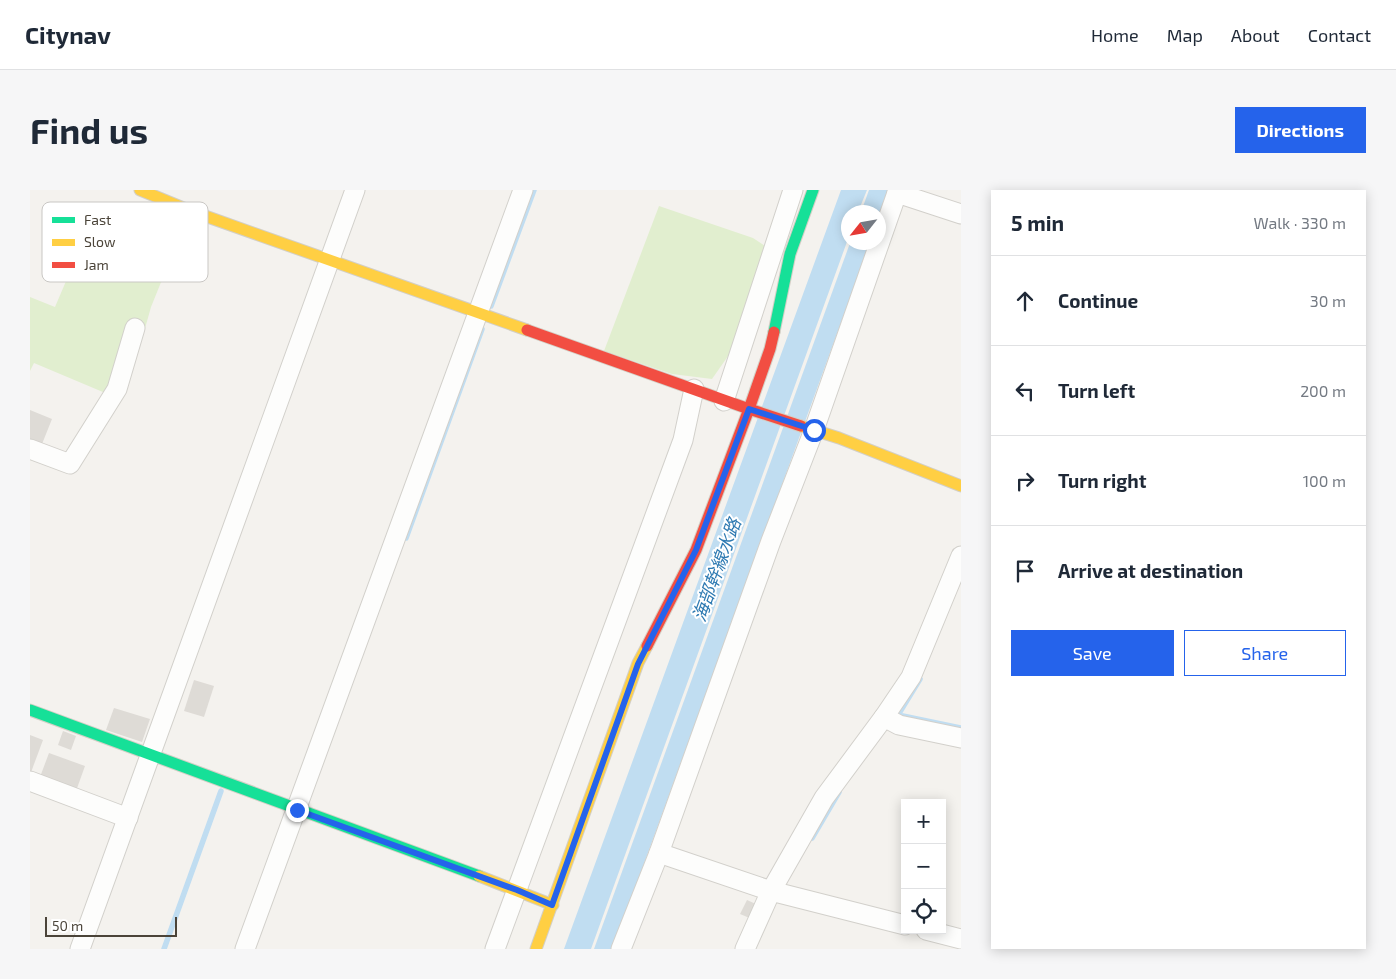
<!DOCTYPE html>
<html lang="en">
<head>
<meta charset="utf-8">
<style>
	:root { --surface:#fff; --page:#f6f6f7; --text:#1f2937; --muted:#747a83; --line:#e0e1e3; --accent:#2563eb }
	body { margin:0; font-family:"Exo 2","Noto Sans JP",sans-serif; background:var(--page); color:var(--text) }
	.controls { position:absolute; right:15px; bottom:15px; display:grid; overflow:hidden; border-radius:0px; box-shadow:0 2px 12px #0003 }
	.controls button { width:45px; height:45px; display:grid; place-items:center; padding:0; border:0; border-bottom:1px solid var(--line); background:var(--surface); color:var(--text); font:25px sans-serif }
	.compass { position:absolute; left:811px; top:15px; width:45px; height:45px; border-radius:50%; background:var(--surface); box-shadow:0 2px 12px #0003; rotate:239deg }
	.scale { position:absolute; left:15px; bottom:12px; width:132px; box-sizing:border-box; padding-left:5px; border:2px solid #4b4439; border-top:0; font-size:14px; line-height:18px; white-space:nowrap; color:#4b4439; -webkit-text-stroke:4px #fff; paint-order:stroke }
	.stop { position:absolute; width:15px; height:15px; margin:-11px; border:4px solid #2563eb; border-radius:50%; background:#fff }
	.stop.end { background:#2563eb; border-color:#fff; box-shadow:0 1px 5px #0008 }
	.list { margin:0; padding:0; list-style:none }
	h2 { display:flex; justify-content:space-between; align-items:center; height:65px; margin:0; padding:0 20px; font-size:21px }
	h2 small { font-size:16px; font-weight:400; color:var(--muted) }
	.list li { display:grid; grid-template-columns:32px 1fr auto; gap:15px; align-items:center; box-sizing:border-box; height:90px; padding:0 20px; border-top:1px solid var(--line) }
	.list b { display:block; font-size:19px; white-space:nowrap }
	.list em { font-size:16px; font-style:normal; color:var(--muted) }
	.actions { display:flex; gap:10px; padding:15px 20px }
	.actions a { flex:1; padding:11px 0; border:1px solid var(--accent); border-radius:0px; text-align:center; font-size:18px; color:var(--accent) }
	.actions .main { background:var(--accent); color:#fff }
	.icon { flex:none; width:28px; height:28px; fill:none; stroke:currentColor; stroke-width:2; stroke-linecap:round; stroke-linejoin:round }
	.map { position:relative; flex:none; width:931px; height:759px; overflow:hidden; border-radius:0px }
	header { display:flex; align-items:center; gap:30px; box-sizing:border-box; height:70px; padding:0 25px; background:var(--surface); border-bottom:1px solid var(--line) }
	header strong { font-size:24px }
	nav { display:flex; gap:28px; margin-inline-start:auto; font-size:18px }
	.intro { display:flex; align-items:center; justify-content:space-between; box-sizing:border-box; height:120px; padding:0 30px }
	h1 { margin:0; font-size:35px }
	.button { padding:12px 22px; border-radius:0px; background:var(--accent); color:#fff; font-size:18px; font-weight:700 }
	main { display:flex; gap:30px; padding:0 30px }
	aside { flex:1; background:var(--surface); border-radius:0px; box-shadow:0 2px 12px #0003 }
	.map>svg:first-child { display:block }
	.green { fill:#e1eecf }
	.water { fill:#c0ddf1 }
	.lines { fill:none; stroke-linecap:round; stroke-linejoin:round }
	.stream { stroke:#c0ddf1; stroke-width:5.5 }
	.building { fill:#dedbd6 }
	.street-casing { stroke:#d2d0cb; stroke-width:21 }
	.fast-casing { stroke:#d3cfc5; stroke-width:13 }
	.slow-casing { stroke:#d3cfc5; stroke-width:13 }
	.jam-casing { stroke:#d3cfc5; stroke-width:13 }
	.street { stroke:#fdfdfc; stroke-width:19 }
	.fast { stroke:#16e098; stroke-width:11 }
	.slow { stroke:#ffcf43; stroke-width:11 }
	.jam { stroke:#f24e42; stroke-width:11 }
	.route { stroke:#2563eb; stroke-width:6 }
	.labels { text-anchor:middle; stroke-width:4; stroke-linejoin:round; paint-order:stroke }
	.water-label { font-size:18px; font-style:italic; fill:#2e7ab2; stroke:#fff }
	.key { fill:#fff; stroke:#c9c7c4; stroke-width:1 }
	.key-label { font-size:14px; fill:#4b4439 }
</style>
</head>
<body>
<header>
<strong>Citynav</strong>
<nav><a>Home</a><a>Map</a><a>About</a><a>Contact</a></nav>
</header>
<div class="intro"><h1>Find us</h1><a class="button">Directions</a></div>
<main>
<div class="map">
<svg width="931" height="759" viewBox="0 0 931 759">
	<rect width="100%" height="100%" fill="#f4f2ee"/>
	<g class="green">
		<path d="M629,16L723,48L741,60L710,149L682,189L642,184L574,161Z"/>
		<path d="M57,42L140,70L121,117L114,142L102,137L80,205L4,173L0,181V107L25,117Z"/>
	</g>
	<g class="water">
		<path d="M811,0H837L828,22H818V49L561,759H534Z"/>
		<path d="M839,0H859L849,29L848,22H831Z"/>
		<path d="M820,53H840L583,759H564Z"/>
	</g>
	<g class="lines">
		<g class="stream">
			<path d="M461,116L504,0"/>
			<path d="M376,348L452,139"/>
			<path d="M890,489L868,525L931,538"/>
			<path d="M782,648L809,602"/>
			<path d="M134,759L191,601"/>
		</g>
	</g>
	<g class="building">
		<path d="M0,220L22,229L12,254L3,250L2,252L0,251Z"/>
		<path d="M164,490L184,496L174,527L154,521Z"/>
		<path d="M84,518L120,529L112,552L76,540Z"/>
		<path d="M33,541L46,546L41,560L28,555Z"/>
		<path d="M0,545L13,550L0,585Z"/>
		<path d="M19,563L55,576L46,601L10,587Z"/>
		<path d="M717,710L728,715L722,729L710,724Z"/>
	</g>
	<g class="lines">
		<g class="street-casing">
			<g id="street">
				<path d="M867,3L931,24"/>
				<path d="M694,211L763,0"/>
				<path d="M0,259L40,274L87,199L105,138"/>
				<path d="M854,527L869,535L931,548"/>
				<path d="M0,591L98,628"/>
				<path d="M629,663L741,701L875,735"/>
				<path d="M896,740L931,749"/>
				<path d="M50,759L325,0"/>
				<path d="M215,759L493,0"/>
				<path d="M465,759L653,250L664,199"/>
				<path d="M591,759L629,663L741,351L784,240L868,0"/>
				<path d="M715,759L741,701L794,608L854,527L881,487L931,366"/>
			</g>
		</g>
		<g class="fast-casing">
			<g id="fast">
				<path d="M744,142L760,64L783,0"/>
				<path d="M0,520L449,686"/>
			</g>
		</g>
		<g class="slow-casing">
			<g id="slow">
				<path d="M110,0L161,21L497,140"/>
				<path d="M771,236L809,248L931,296"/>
				<path d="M449,686L523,715"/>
				<path d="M506,759L608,473L617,456"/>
			</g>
		</g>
		<g class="jam-casing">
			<g id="jam">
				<path d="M497,140L719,219L771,236"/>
				<path d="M617,456L666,360L719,219L740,159L744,142"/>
			</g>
		</g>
		<use href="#street" class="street"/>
		<use href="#fast" class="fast"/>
		<use href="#slow" class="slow"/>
		<use href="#jam" class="jam"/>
	</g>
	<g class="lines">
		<path class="route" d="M267,620L487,700L522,715L608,474L666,360L719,219L784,240"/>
	</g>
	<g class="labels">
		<g class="water-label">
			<text transform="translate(687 380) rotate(-70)" y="6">海部幹線水路</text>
		</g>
	</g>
	<rect x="12" y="12" width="166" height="80" rx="8" class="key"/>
	<rect x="22" y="27" width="23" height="6" fill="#16e098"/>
	<rect x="22" y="49" width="23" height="7" fill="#ffcf43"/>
	<rect x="22" y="72" width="23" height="6" fill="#f24e42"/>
	<g class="key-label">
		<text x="54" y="35">Fast</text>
		<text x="54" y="57">Slow</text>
		<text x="54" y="80">Jam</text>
	</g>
</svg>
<div class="controls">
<button>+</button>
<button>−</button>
<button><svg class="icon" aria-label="locate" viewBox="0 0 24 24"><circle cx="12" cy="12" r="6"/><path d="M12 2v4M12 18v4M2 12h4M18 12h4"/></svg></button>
</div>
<svg class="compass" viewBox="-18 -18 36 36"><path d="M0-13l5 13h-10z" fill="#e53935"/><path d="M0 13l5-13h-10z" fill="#747a83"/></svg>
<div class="scale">50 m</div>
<div class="stop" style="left:784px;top:240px"></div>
<div class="stop end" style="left:267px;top:620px"></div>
</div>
<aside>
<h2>5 min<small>Walk · 330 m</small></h2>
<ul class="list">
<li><svg class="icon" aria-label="ahead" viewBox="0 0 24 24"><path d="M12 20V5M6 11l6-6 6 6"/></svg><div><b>Continue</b></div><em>30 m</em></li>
<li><svg class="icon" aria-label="left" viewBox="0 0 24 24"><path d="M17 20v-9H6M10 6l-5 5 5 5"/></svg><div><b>Turn left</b></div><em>200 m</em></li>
<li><svg class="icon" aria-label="right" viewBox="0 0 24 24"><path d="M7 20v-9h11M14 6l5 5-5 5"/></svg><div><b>Turn right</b></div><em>100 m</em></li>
<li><svg class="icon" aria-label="arrive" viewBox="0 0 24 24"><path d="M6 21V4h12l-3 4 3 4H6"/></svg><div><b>Arrive at destination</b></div></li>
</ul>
<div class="actions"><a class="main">Save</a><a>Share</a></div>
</aside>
</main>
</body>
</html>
